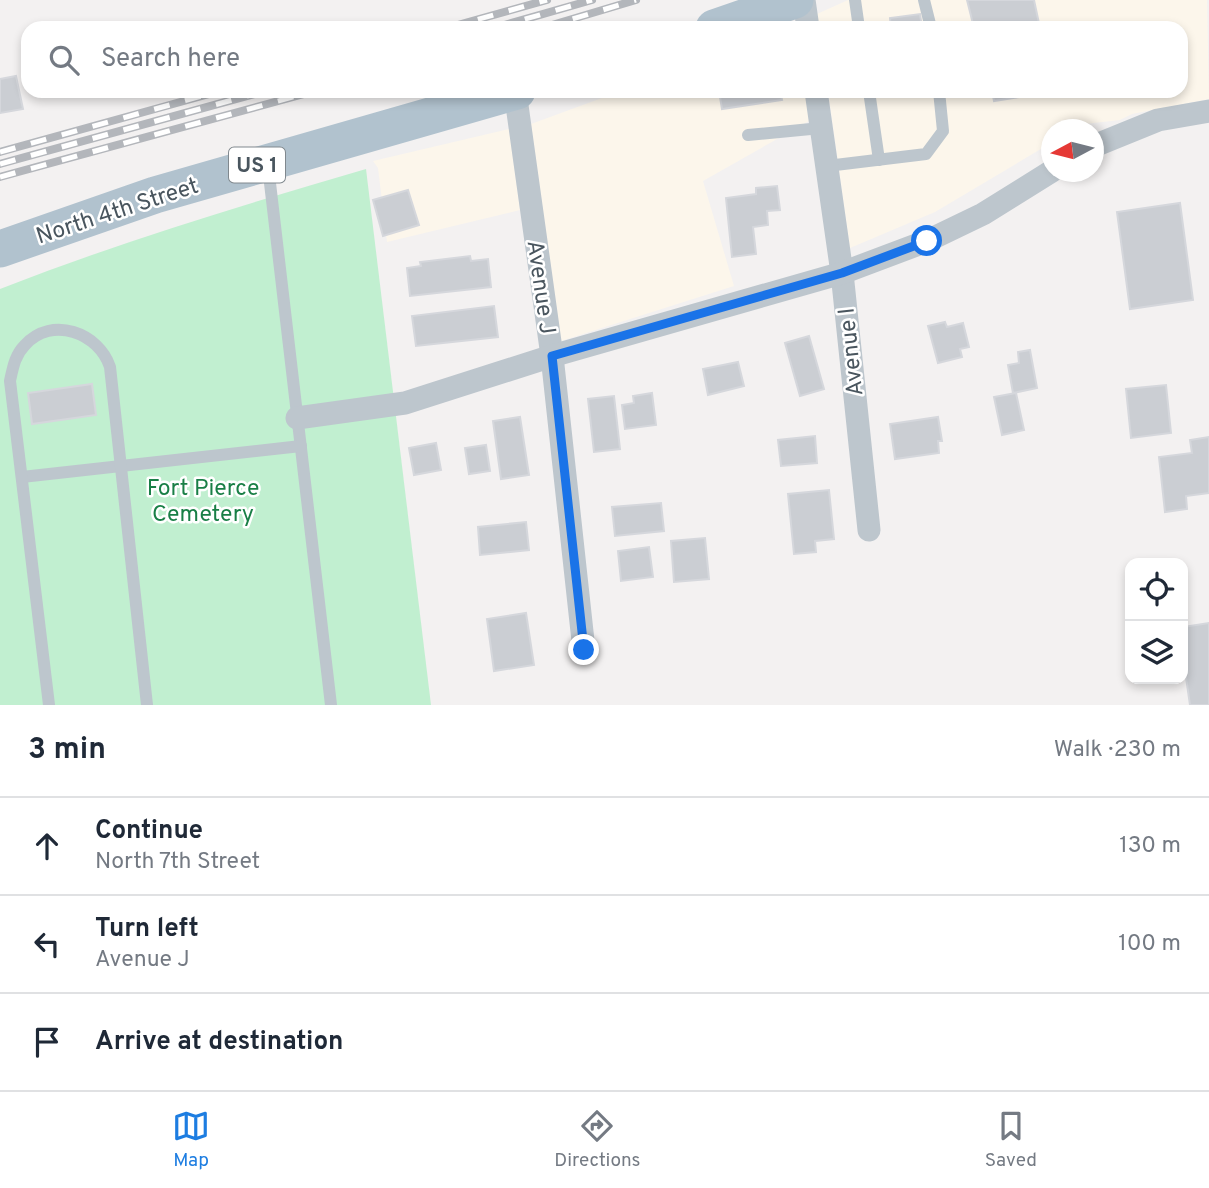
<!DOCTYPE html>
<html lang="en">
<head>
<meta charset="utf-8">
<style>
	:root { --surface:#fff; --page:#f2f2f3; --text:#1f2937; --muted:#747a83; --line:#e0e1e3; --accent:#1d7de1 }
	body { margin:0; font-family:Overpass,sans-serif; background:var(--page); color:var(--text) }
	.controls { position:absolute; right:21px; bottom:21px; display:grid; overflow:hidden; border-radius:14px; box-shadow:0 4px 10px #0003 }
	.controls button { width:63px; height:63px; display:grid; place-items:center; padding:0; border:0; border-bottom:2px solid var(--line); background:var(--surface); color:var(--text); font:35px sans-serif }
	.compass { position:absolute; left:1041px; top:119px; width:63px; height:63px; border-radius:50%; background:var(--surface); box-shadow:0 4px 10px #0003; rotate:263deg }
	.stop { position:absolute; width:21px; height:21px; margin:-16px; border:5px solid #1a73e8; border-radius:50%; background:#fff }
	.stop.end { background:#1a73e8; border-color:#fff; box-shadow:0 2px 7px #0008 }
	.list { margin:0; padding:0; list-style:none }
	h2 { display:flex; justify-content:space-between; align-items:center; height:91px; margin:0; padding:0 28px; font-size:30px }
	h2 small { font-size:23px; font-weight:400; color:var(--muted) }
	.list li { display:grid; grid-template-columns:46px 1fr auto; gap:21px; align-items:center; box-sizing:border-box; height:98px; padding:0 28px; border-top:2px solid var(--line) }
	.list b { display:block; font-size:26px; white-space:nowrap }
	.list p { margin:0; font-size:23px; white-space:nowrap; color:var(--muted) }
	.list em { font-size:23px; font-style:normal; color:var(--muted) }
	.icon { flex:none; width:38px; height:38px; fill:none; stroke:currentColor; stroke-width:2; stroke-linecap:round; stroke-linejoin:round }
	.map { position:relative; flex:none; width:1209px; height:705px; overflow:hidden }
	.search { position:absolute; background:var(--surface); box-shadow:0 4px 10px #0003; left:21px; right:21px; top:21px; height:77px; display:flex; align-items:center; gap:18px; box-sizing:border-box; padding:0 24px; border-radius:21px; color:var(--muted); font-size:26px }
	.sheet { height:385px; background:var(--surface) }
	nav { display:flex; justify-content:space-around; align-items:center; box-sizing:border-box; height:98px; border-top:2px solid var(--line); background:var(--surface); font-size:19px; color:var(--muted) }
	nav a { display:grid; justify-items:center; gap:4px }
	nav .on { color:var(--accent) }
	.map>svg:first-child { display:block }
	.commercial { fill:#fcf6eb }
	.green { fill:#c1efd0 }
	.building { fill:#cbced3; stroke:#d5d7dc; stroke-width:2 }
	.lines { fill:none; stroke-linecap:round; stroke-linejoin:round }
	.lane { stroke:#bdc6cd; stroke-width:12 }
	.street { stroke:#bdc6cd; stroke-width:23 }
	.primary { stroke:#b1c2ce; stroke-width:37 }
	.rail-casing { stroke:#b3b6bb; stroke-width:8 }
	.rail { stroke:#fff; stroke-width:5; stroke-dasharray:16; stroke-linecap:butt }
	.route { stroke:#1a73e8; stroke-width:9 }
	.labels { text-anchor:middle; stroke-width:5; stroke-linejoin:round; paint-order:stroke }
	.shield { fill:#fff; stroke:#80888e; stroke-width:2 }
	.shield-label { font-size:21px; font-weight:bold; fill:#49555e }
	.street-label { font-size:23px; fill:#49555e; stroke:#fff }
	.park-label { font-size:23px; fill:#197f46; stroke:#fff }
</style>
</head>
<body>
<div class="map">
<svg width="1209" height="705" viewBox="0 0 1209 705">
	<rect width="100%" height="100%" fill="#f3f1f1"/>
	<g class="commercial">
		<path d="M848,0H1207L1209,99L1132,114L1120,120L1085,124L1075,129L1052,130L1051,143L935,212L850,248L828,91H1181V28H819L817,14Z"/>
		<path d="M621,91H805L809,121L703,181L734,286L561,341L531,124Z"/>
		<path d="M509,129L520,210L387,242L378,168L373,161Z"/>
	</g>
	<path class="green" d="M366,169L431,705H0V289C120,242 243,205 366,169Z"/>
	<g class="building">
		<path d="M967,0H1034L1040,28H974Z"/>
		<path d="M920,14L922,28H891L890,18Z"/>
		<path d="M16,76L23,109L0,113V79Z"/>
		<path d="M719,91H780L782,100L722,109Z"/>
		<path d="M992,91H1038L1039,94L994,101Z"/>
		<path d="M777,186L780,210L767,211L768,225L753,227L756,254L732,257L726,198L756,194V188Z"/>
		<path d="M408,190L419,225L383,236L373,200Z"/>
		<path d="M1180,203L1193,300L1130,309L1117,212Z"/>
		<path d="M470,256L471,261L488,259L491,287L410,296L407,268L421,266L420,262Z"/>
		<path d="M494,306L498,337L416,346L412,316Z"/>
		<path d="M945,322L947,327L963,323L969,347L960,349L962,357L938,363L928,326Z"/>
		<path d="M809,336L824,389L800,396L785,343Z"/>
		<path d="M1030,350L1037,388L1013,393L1008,365L1019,363L1018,352Z"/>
		<path d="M738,362L744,386L708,395L703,369Z"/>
		<path d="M92,384L96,415L32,424L28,393Z"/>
		<path d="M1166,385L1171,433L1131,438L1126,389Z"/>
		<path d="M652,393L656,425L625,429L622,405L634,403L633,396Z"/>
		<path d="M1016,393L1024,430L1002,435L994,397Z"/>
		<path d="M614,396L620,449L594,452L588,399Z"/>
		<path d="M520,417L529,475L501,479L493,421Z"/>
		<path d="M938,417L942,441H938L939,453L895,459L890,424Z"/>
		<path d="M815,436L817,463L781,466L778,440Z"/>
		<path d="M1209,437V493L1186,496L1187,509L1165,512L1159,457L1192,453L1190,440Z"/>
		<path d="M436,443L441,470L414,475L409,448Z"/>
		<path d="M486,445L490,471L469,474L465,448Z"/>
		<path d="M829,490L834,539L815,541L816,552L794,554L788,494Z"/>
		<path d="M661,503L664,531L615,536L612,507Z"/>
		<path d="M526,522L529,550L480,555L478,527Z"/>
		<path d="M705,538L709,579L674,582L671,541Z"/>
		<path d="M649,547L653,577L621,581L618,551Z"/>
		<path d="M526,613L534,665L494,671L487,619Z"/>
		<path d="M1209,623V705H1190L1183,657V627Z"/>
	</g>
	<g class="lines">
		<g class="lane">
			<path d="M855,0L859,28"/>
			<path d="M924,0L931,28"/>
			<path d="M869,91L879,160"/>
			<path d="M748,135L821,128"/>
			<path d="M268,166L331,705"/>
			<path d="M827,166L926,154L943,131L939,91"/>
			<path d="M22,477L301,446"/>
			<path d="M49,705L10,381C13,367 15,355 25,345C52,315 99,333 110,367L147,705"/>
		</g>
		<g class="street">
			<path d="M804,0L808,28"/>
			<path d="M515,91L552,356L584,650"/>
			<path d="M816,91L842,273L869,530"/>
			<path d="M1094,146L1158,120L1209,111"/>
			<path d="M297,418L405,403L552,356L842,273L927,241L983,214L1052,171"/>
		</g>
		<g class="primary">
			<path d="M714,28L795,0"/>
			<path d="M0,249L155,195L517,91"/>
		</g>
		<g class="rail-casing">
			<g id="rail">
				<path d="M447,28L547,0"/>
				<path d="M494,28L592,0"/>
				<path d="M542,28L636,0"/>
				<path d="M0,152L220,91"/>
				<path d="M0,164L265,91"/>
				<path d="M0,177L315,91"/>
			</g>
		</g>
		<use href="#rail" class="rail"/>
	</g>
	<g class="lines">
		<path class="route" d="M584,650L552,356L842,273L927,241"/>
	</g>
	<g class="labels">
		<rect class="shield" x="229" y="147.5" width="56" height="35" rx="5"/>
		<g class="shield-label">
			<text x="257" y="172">US 1</text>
		</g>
		<g class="street-label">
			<text transform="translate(117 210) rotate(-18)" y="8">North 4th Street</text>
			<text transform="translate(542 287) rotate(82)" y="8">Avenue J</text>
			<text transform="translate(850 352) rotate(-96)" y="8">Avenue I</text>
		</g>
		<g class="park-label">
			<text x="203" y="495">Fort Pierce<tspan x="203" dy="26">Cemetery</tspan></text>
		</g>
	</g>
</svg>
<div class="controls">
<button><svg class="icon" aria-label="locate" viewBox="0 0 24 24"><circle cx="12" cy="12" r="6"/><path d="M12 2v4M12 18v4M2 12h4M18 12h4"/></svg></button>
<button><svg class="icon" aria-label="layers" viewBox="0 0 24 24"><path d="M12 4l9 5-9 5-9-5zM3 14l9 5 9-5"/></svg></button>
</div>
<svg class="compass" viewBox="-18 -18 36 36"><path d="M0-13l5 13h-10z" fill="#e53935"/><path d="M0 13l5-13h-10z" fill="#747a83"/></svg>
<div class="stop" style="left:927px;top:241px"></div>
<div class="stop end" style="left:584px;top:650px"></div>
<div class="search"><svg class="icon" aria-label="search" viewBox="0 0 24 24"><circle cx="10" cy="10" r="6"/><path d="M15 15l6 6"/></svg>Search here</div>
</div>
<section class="sheet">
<h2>3 min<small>Walk · 230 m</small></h2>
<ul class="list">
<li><svg class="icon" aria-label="ahead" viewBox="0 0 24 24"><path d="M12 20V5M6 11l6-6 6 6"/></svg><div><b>Continue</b><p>North 7th Street</p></div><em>130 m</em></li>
<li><svg class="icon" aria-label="left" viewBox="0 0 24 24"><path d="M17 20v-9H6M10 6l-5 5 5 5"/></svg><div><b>Turn left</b><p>Avenue J</p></div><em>100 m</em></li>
<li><svg class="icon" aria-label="arrive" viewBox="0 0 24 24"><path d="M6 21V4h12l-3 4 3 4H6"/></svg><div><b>Arrive at destination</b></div></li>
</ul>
</section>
<nav>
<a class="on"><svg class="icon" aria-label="map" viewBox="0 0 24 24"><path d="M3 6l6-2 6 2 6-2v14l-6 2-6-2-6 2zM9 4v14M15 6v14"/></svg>Map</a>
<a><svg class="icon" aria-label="directions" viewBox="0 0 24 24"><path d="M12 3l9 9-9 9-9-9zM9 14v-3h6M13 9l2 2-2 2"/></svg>Directions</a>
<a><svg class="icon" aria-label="saved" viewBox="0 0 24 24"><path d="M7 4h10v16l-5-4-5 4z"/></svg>Saved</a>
</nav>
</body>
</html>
